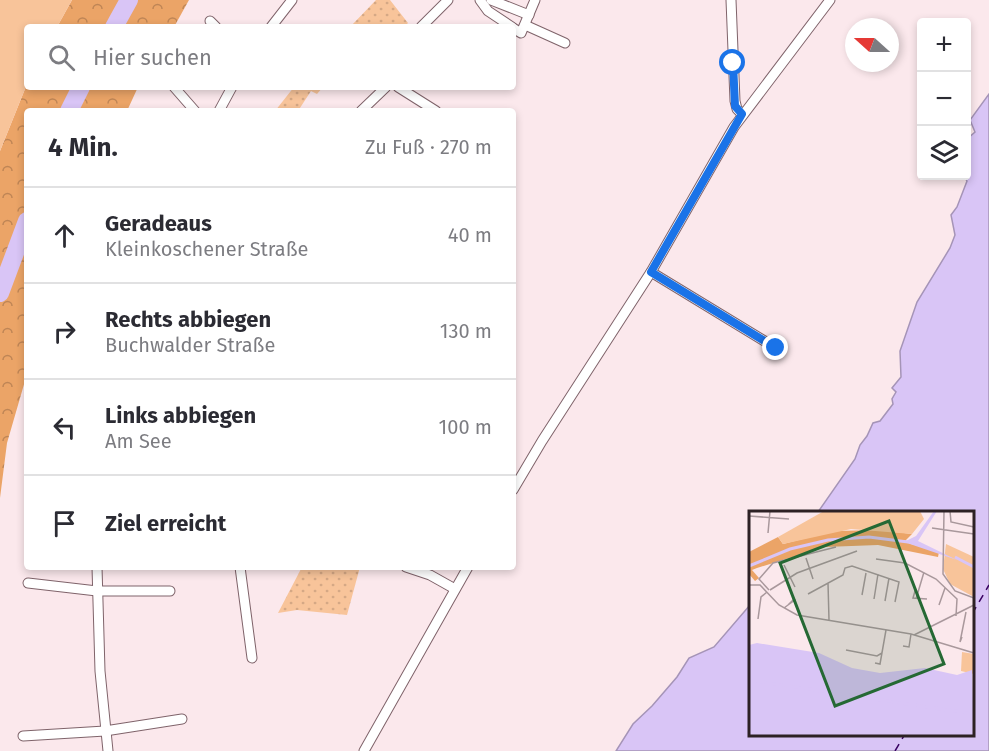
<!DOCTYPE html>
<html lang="de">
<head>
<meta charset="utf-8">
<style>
	:root { --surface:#fff; --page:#f7f7f7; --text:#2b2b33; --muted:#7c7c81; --line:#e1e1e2 }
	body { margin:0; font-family:"Fira Sans",sans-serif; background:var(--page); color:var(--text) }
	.controls { position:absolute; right:18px; top:18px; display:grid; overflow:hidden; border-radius:6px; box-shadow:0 3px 9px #0003 }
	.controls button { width:54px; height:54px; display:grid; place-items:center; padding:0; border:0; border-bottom:2px solid var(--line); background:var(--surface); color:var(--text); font:30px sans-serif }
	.compass { position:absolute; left:845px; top:18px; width:54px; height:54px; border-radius:50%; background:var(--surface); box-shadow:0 3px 9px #0003; rotate:291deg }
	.stop { position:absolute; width:18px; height:18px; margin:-14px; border:4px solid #1a73e8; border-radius:50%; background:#fff }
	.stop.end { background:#1a73e8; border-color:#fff; box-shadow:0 2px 6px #0008 }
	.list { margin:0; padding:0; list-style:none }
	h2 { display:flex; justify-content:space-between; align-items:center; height:78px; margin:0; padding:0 24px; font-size:26px }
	h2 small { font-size:20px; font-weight:400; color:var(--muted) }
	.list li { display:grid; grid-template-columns:39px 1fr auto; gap:18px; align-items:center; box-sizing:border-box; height:96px; padding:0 24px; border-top:2px solid var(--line) }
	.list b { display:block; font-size:22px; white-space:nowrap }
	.list p { margin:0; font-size:20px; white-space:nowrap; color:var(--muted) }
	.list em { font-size:20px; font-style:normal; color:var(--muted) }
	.icon { flex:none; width:33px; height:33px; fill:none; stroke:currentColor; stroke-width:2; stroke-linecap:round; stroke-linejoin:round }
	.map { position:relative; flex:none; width:989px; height:751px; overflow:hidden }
	.search { position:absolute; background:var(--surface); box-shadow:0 3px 9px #0003; left:24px; top:24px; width:492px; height:66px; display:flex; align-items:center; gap:15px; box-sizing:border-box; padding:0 21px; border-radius:6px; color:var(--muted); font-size:22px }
	.panel { position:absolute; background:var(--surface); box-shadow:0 3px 9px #0003; left:24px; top:108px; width:492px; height:462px; border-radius:6px }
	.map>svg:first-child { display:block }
	.grass { fill:url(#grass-dots) }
	.forest { fill:url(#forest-crowns) }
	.green { fill:#f8c49a }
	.water { fill:#d9c5f6; stroke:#a594b7; stroke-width:1.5 }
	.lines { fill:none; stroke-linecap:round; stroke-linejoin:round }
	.river { stroke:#d9c5f6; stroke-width:18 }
	.ferry { stroke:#390262; stroke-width:1.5; stroke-dasharray:8 6; stroke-linecap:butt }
	.minor-casing { stroke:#7f636a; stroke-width:11 }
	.minor { stroke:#fff; stroke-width:9 }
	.route { stroke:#1a73e8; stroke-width:8 }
	.inset-river { fill:none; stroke:#d9c5f6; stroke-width:3 }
	.inset-road { fill:none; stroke:#a9989c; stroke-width:1.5 }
	.view { fill:#256934; fill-opacity:0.15; stroke:#256934; stroke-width:3 }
	.inset-edge { fill:none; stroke:#2d2124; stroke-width:3 }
</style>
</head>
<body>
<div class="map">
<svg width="989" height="751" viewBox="0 0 989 751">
	<defs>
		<pattern id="grass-dots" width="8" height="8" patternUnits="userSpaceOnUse" patternTransform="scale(1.5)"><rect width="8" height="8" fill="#f8c49a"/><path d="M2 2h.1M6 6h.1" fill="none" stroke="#d5a885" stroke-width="1.8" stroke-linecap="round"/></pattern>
		<pattern id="forest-crowns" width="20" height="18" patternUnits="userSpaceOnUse" patternTransform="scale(1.5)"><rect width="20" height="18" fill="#eba467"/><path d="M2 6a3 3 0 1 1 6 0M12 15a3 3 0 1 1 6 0" fill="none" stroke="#bf8555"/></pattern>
	</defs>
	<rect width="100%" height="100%" fill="#fbe8ec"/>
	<g class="grass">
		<path d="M376,0H390L408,23L404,27H397L394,24L391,27H350Z"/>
		<path d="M294,87H323L317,94L311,91L298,111H275Z"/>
		<path d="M302,567H360L347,615L297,610L278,613Z"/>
	</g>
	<g class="forest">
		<path d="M72,0H189L174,27H57Z"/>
		<path d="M27,84V87H138L127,111H27V374L7,443L0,498V151Z"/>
	</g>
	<path class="green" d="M0,0H72L57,27H27V84L0,151Z"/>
	<path class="water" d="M989,94V751H616L633,724L652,706L677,677L689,658L714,647L750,605V734H972V512H818L855,459L860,445L867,436L873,423L880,421L893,404L892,399L896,392L892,388L901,377L900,351L917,302L950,248L955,235L951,215L957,207L967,181L964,176H966L967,139L975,132L970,120Z"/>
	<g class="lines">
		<g class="river">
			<path d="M114,27L129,0"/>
			<path d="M69,111L81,87"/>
			<path d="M0,293L27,221"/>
		</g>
		<g class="ferry">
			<path d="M972,614L989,585"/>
			<path d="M895,751L905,734"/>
		</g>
		<g class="minor-casing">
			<g id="minor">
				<path d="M480,0L488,11L512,27"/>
				<path d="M491,0L529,15"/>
				<path d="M731,0L735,101L737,109L742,114"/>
				<path d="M210,21L216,27"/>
				<path d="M525,25L565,43"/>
				<path d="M271,27L292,0"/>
				<path d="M421,27L448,0"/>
				<path d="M513,28L521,33L535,0"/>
				<path d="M174,87L195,111"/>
				<path d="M398,87L436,111"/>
				<path d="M219,111L232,87"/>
				<path d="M361,111L386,87"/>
				<path d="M651,272L776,348"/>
				<path d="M513,490L542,441L651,272L734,127L830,0"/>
				<path d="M97,567L100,671L108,751"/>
				<path d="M240,567L252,658"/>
				<path d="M406,567L430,575L455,589"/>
				<path d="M28,583L97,591H170"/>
				<path d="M23,736L105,731L182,719"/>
				<path d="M364,751L468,567"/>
			</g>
		</g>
		<use href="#minor" class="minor"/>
	</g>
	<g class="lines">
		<path class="route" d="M733,63L735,106L742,114L651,272L776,348"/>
	</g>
	<g transform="translate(749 511)">
		<rect width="225" height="225" fill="#fbe8ec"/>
		<path d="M197,33L225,46V86L201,73L194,58Z" fill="#f8c49a"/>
		<path d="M130,19L163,23L155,31L190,41L189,46L129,34L76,36L8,57L3,59L10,67L6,70L0,63V41L29,26L34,33L85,20Z" fill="#eba467"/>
		<path d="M75,0H171L175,8L163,23L102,18L34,33L29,26ZM213,141L225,143V163L212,160Z" fill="#f8c49a"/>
		<path d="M185,0H188L169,30L208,49L155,31L167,25ZM8,132L70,142L103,157L131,162L176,157L208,164L223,159L225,225H0V134Z" fill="#d9c5f6"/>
		<path class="inset-river" d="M206,46L225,56M0,55L41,38L79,29L120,26L159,31M0,169L225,203"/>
		<path class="inset-road" d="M195,0L194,63L206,80L225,87M201,0L202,11L225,16M0,5L40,8M183,17L225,23M19,22L21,0M57,47L64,68M127,48L156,52L187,68L208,88L207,105M35,54L46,76M79,72L80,109M0,74H11L30,94L48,104L162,123L225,142M20,79L10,68L24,52L87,36M21,79L48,62L108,40M166,80L164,87L178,88M59,83L94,64L96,57L103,55L150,71L146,91M113,84L117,62M125,88L129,63M167,88L175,61M136,90L140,67M190,94L196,77M35,97L39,94L46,89L45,88L39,94M9,108L12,86L18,81M165,124L225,94M213,126L211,131L217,101M154,135L160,136L162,123M97,139L128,145L133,142M126,152L131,153L137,119"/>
		<path class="view" d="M140,10L195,153L86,195L31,52Z"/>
		<rect width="225" height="225" class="inset-edge"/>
	</g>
</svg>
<div class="controls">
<button>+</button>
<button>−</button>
<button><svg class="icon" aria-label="layers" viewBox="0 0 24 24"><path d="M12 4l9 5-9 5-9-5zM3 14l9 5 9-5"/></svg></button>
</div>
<svg class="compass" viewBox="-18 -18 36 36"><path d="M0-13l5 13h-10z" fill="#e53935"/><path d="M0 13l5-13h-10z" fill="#7c7c81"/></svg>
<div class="stop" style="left:733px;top:63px"></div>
<div class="stop end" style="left:776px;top:348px"></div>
<div class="search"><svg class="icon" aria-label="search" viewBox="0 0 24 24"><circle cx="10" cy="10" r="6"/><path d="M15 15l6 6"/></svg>Hier suchen</div>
<section class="panel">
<h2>4 Min.<small>Zu Fuß · 270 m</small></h2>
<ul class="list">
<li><svg class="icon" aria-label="ahead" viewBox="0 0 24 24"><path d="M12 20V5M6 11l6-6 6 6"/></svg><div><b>Geradeaus</b><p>Kleinkoschener Straße</p></div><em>40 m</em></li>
<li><svg class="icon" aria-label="right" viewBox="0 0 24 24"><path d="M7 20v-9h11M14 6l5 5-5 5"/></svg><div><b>Rechts abbiegen</b><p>Buchwalder Straße</p></div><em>130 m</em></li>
<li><svg class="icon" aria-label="left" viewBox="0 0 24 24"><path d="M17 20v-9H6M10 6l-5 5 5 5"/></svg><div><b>Links abbiegen</b><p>Am See</p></div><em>100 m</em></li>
<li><svg class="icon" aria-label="arrive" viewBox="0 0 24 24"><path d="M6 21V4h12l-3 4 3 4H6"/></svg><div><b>Ziel erreicht</b></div></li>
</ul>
</section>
</div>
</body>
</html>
